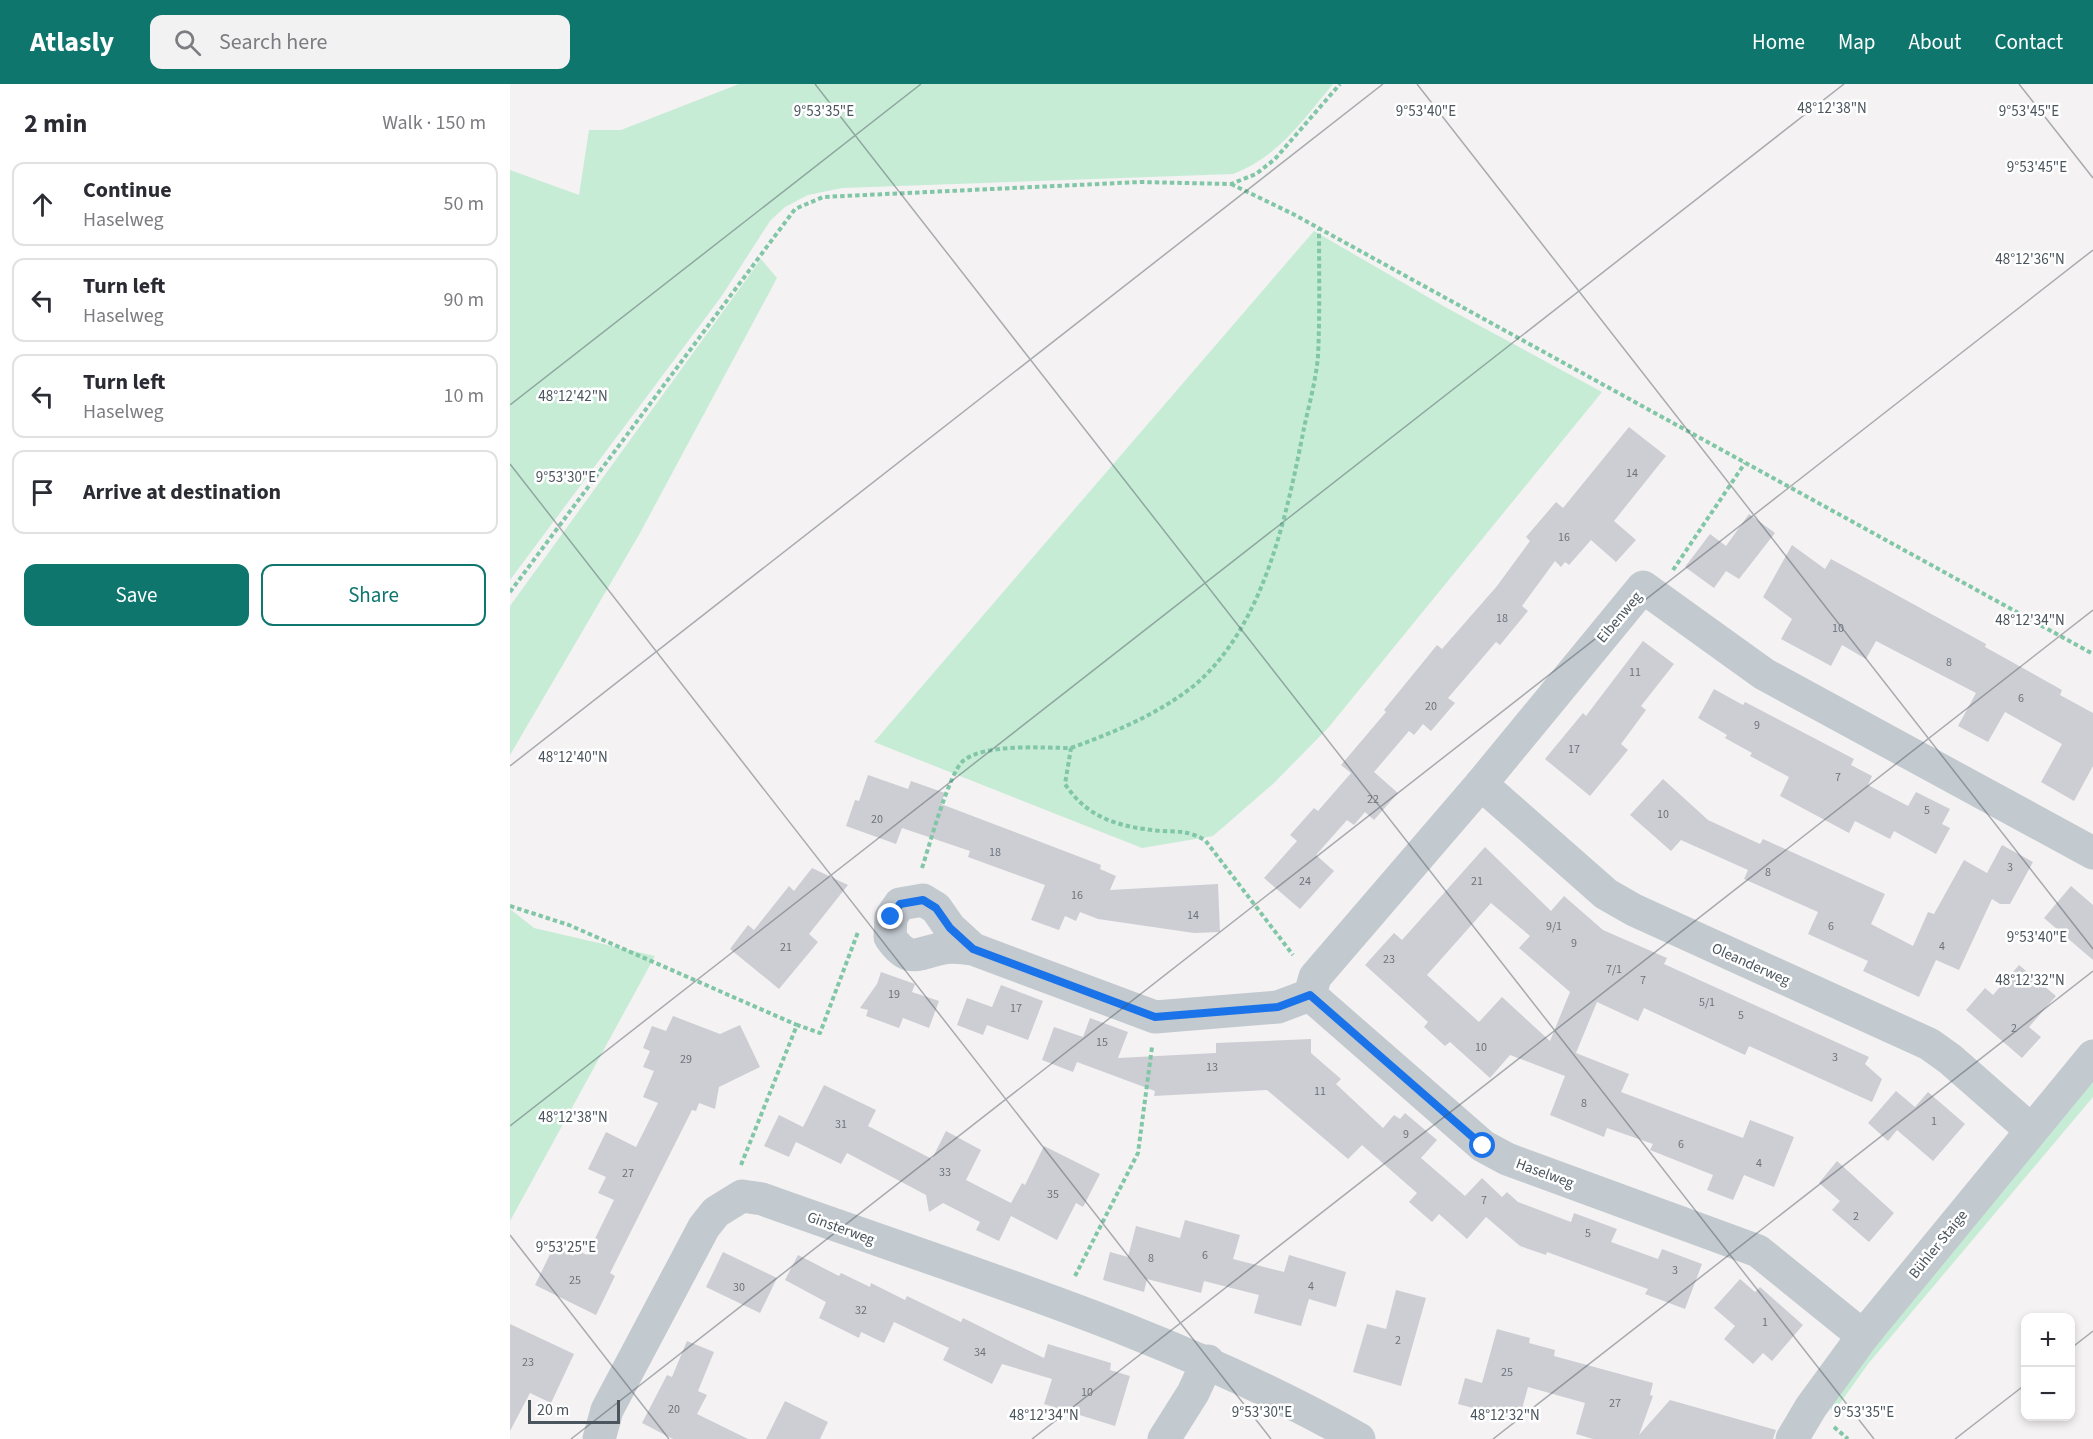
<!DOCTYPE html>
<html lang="en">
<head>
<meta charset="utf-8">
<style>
	:root { --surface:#fff; --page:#f2f2f3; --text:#2b2b33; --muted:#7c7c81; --line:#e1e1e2; --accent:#0f766e }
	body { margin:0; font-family:"Source Sans 3",sans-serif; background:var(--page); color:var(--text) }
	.controls { position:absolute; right:18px; bottom:18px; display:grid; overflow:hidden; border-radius:12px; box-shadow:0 3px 9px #0003 }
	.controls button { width:54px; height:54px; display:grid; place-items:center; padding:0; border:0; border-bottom:2px solid var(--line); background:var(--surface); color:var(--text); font:30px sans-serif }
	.scale { position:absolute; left:18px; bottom:15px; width:92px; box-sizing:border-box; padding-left:6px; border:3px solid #4b555e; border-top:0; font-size:16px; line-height:21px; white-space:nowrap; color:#4b555e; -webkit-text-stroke:4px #fff; paint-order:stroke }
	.stop { position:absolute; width:18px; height:18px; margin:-14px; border:4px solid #1a73e8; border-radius:50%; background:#fff }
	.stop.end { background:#1a73e8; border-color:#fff; box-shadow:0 2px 6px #0008 }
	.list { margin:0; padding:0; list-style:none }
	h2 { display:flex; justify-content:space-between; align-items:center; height:78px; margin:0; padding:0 24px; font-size:26px }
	h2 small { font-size:20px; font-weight:400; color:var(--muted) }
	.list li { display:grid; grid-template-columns:39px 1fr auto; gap:18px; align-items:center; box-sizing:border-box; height:84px; margin:0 12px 12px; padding:0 12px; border:2px solid var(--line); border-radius:12px }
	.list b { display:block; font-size:22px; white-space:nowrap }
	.list p { margin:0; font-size:20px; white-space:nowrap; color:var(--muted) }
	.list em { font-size:20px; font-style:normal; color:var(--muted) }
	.actions { display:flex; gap:12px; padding:18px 24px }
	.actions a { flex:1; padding:14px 0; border:2px solid var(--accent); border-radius:12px; text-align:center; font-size:21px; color:var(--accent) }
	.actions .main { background:var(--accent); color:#fff }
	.icon { flex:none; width:33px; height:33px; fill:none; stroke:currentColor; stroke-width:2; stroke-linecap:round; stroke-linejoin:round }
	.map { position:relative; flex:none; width:1583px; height:1355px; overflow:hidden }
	header { display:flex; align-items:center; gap:36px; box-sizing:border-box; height:84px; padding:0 30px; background:var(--accent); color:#fff }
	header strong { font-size:28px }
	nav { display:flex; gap:33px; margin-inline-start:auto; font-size:21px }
	.search { width:420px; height:54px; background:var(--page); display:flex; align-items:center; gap:15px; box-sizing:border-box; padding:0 21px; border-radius:12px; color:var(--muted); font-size:22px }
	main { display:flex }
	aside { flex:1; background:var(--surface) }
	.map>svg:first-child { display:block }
	.green { fill:#c6ecd6 }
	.building { fill:#cdced4; fill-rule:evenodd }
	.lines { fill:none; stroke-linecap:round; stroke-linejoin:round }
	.path { stroke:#81c7a7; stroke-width:4; stroke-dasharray:4.5 3; stroke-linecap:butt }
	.street { stroke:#c2c9cf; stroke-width:33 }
	.route { stroke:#1a73e8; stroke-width:8 }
	.ticks { fill:none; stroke:#4b555e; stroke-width:1.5; stroke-opacity:0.45 }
	.labels { text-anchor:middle; stroke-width:5; stroke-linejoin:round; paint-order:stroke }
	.number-label { font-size:12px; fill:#6c737c }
	.street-label { font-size:15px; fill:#4b555e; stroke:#fff }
	.ticks-label { font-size:15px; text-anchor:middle; fill:#4b555e; stroke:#fff; stroke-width:5; stroke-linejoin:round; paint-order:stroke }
</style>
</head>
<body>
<header>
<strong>Atlasly</strong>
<div class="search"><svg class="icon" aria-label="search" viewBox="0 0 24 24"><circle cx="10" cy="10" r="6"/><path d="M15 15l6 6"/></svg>Search here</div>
<nav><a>Home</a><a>Map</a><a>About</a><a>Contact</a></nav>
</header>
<main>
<aside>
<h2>2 min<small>Walk · 150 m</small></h2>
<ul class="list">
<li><svg class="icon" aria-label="ahead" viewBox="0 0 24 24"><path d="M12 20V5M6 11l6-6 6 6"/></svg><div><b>Continue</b><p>Haselweg</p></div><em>50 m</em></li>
<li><svg class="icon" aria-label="left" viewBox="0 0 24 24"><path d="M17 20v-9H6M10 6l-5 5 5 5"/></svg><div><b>Turn left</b><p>Haselweg</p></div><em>90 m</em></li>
<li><svg class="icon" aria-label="left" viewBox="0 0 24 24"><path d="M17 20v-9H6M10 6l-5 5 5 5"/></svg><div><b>Turn left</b><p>Haselweg</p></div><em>10 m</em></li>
<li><svg class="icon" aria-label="arrive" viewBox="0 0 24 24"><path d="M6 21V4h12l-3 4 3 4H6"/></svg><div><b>Arrive at destination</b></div></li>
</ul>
<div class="actions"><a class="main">Save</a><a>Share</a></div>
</aside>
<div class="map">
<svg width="1583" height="1355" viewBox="0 0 1583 1355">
	<rect width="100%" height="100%" fill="#f4f2f2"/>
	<g class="green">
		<path d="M229,0H823C793,36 768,73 723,90L332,104L298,111L275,123L260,137L211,213L0,496V86L69,111L79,46H111Z"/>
		<path d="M804,147L935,223L1092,308L818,644L763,700L703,752L632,764L364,658Z"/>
		<path d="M251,175L267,194L130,449L0,671V522Z"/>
		<path d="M0,825L24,844L145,872L0,1137Z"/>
		<path d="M1583,994V1013L1358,1280L1323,1329L1320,1323L1400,1211Z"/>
	</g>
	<g class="building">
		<path d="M1119,343L1156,372L1104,437L1126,456L1106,478L1081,456L1059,481L1055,478L1051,483L1045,477L1012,522L1018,527L990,561L986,558L938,614L945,619L921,647L913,640L904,651L899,647L864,688L888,709L864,736L855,728L844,741L837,736L806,771L824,787L790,825L754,794L787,757L780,751L804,724L808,727L841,689L831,681L876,628L874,626L927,561L932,565L987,502L1020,457L1016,453L1046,418L1053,424Z"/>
		<path d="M1239,430L1265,449L1229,495L1216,487L1204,504L1175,483L1200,450L1216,462Z"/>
		<path d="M1282,461L1315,485L1321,475L1476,560L1475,563L1552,606L1550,611L1583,629V682L1564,717L1531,698L1552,660L1495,628L1478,658L1448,642L1466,609L1366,557L1356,575L1332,561L1321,582L1271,555L1282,535L1253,513Z"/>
		<path d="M1133,557L1164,580L1131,622L1136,626L1111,660L1118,666L1080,712L1035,675L1073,629L1076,632Z"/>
		<path d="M1204,605L1233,621L1235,618L1344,675L1341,681L1362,692L1358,701L1398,722L1406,708L1440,725L1432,740L1440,744L1426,770L1384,747L1380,755L1345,737L1339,749L1270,712L1279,693L1240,672L1242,669L1215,654L1217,651L1188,634Z"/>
		<path d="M358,691L398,705L401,697L435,709L431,720L591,781L590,785L606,792L600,806L708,800L710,848L684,849L588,835L570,828L566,837L555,832L549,846L521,836L535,801L458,773L460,767L392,744L386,760L336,742L345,716L349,717Z"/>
		<path d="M1153,695L1198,736L1250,760L1253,755L1375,810L1361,840L1403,862L1418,828L1424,830L1454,776L1477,789L1492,761L1523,778L1500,820H1490L1482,815L1449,886L1426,876L1409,913L1353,887L1358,877L1298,850L1308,828L1234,795L1238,786L1171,756L1161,767L1120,731Z"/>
		<path d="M975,763L1041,827L1054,812L1093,846L1157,874L1154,880L1359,973L1355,980L1372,995L1362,1018L1239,962L1235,971L1134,924L1128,937L1087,918L1066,969L1119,990L1111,1008L1233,1054L1240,1036L1284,1053L1264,1103L1234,1091L1223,1116L1197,1106L1203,1091L1140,1066L1143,1060L1097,1044L1094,1053L1040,1031L1055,992L1000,971L980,994L940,958L935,962L914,943L918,938L855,881L884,849L892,856ZM981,819L1020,852L1009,864L1060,908L1040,957L992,913L969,938L917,891Z"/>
		<path d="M302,784L338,801L299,850L308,858L269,905L220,865L238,841L244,846L279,802L284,807Z"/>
		<path d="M1561,802L1583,821V876L1534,834Z"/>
		<path d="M1509,881L1546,912L1519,943L1531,953L1512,974L1456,926L1475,904L1483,911Z"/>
		<path d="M371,888L405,900L402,908L429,917L419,944L393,934L389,944L356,932L358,926L350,924L367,900Z"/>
		<path d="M491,901L533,917L518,956L477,941L473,951L447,941L457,914L482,923Z"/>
		<path d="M163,932L210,950L230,941L250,983L209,1003L205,1025L189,1019L186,1027L182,1026L100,1189L105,1192L86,1231L25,1201L44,1162L63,1172L66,1166L77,1171L104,1116L88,1109L96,1093L78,1085L96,1048L126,1063L148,1019L133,1013L144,987L133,983L140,967L133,964L142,942L156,947Z"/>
		<path d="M580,934L618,948L608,974L706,969V959L801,955V969L831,995L826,1000L873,1044L884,1031L890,1035L895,1029L927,1056L911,1074L955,1112L972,1094L992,1113L997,1108L1008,1118L1061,1138L1064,1129L1107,1145L1101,1158L1148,1175L1152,1165L1192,1180L1175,1225L1135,1210L1138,1205L1037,1168L1036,1171L1010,1162L976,1133L957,1155L929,1130L922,1138L899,1118L907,1109L852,1061L838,1075L757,1006L644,1012L645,1007L567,978L563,988L532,976L544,943L573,953Z"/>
		<path d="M314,1001L366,1026L358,1042L422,1075L436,1047L471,1066L456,1096L501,1119L512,1099L515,1101L534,1062L590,1090L573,1123L566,1119L547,1156L501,1132L489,1157L466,1146L470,1138L433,1119L419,1128L416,1111L337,1069L331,1080L286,1058L279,1073L254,1062L269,1031L293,1043Z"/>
		<path d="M1386,1007L1405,1023L1418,1008L1455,1040L1423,1077L1387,1046L1378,1057L1358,1039Z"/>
		<path d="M1327,1077L1384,1129L1359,1158L1322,1126L1330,1117L1309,1099Z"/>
		<path d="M675,1136L730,1151L723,1175L774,1188L779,1171L836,1188L826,1223L799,1215L791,1242L744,1229L749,1211L694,1197L691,1209L637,1195L634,1208L593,1196L600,1168L618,1173L626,1142L670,1154Z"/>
		<path d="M213,1168L267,1194L250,1229L196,1203Z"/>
		<path d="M288,1171L329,1192L331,1189L360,1203L361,1199L395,1216L397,1212L451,1238L453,1234L534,1274L538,1260L601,1279L600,1286L620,1292L605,1342L534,1320L542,1295L492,1280L482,1300L433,1276L439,1264L384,1238L374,1259L351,1248L349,1254L309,1234L316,1218L275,1196Z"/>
		<path d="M1230,1195L1245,1208L1250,1203L1293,1241L1262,1277L1253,1269L1243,1280L1214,1255L1225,1242L1204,1224Z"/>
		<path d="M886,1206L916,1214L891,1302L843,1288L857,1240L876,1245Z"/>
		<path d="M0,1240L64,1270L41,1319L20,1309L0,1347Z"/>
		<path d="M987,1245L1020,1254L1019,1259L1045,1266L1044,1272L1143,1299L1140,1311L1143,1312L1129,1351L1160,1316L1266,1346L1263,1355H1083L1066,1350L1075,1319L1018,1303L1009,1336L948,1320L955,1294L972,1299Z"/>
		<path d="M177,1257L204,1268L188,1307L197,1311L187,1330L238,1355H163L132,1339L157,1291L162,1293Z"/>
		<path d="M275,1317L318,1338L310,1355H256Z"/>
	</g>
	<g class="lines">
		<g class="path">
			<path d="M721,100L783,130L1583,570"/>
			<path d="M1163,486L1235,379"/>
			<path d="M0,508L285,125L313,113L630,98L721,100L746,90L765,75L830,0"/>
			<path d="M561,664C605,648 649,630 686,600C755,540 777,429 794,344C799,321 806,296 808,272C810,230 809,187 809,145"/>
			<path d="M412,784C419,763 439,689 453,677C475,659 533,664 561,664L555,700C578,735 610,743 651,747C670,748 676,746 695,756L783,871"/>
			<path d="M0,822L59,841L287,941"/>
			<path d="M231,1081L287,941L310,949L348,848"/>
			<path d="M565,1192L628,1069L642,963"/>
			<path d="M1324,1343L1338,1355"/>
		</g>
		<g class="street">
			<path d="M971,700L1096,810L1124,826L1419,960L1440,975L1521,1046"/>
			<path d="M463,865C453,864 442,862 434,864C407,869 399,881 380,853L381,833L390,820L413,816L426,824L440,844L463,865L645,933L768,923L800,911L973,1062L997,1075L1248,1167L1353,1252"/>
			<path d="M800,911L805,893L971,700L1133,503L1254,590L1583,769"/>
			<path d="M89,1355L97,1326L194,1143L206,1128L232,1112L252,1115C452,1187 665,1250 849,1355"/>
			<path d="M654,1355L683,1309L698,1277"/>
			<path d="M1282,1355L1301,1323L1353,1252L1583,972"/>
		</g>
	</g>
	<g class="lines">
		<path class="route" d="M381,833L390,820L413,816L426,824L440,844L463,865L645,933L768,923L800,911L973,1062"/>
	</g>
	<path class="ticks" d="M305,0L1364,1355M907,0L1583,865M1509,0L1583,94M0,321L411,0M0,380L761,1355M0,682L873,0M0,1042L1334,0M0,1151L159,1355M1560,1265L1583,1247M61,1355L1583,166M522,1355L1583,526M983,1355L1583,887M1445,1355L1516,1300"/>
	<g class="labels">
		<g class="number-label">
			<text x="1122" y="393">14</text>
			<text x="1054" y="457">16</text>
			<text x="992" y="538">18</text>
			<text x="1328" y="548">10</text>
			<text x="1439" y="582">8</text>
			<text x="1125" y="592">11</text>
			<text x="1511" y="618">6</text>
			<text x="921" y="626">20</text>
			<text x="1247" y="645">9</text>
			<text x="1064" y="669">17</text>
			<text x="1328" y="697">7</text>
			<text x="863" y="719">22</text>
			<text x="1417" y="730">5</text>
			<text x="1153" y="734">10</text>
			<text x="367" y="739">20</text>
			<text x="485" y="772">18</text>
			<text x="1500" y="787">3</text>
			<text x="1258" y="792">8</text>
			<text x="795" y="801">24</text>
			<text x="967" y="801">21</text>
			<text x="567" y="815">16</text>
			<text x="683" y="835">14</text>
			<text x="1044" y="846">9/1</text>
			<text x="1321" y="846">6</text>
			<text x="1064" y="863">9</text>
			<text x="1432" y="866">4</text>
			<text x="276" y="867">21</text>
			<text x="879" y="879">23</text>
			<text x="1104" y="889">7/1</text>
			<text x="1133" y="900">7</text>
			<text x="384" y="914">19</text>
			<text x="1197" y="922">5/1</text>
			<text x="506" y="928">17</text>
			<text x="1231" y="935">5</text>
			<text x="1504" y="948">2</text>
			<text x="592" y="962">15</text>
			<text x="971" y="967">10</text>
			<text x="1325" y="977">3</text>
			<text x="176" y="979">29</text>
			<text x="702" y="987">13</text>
			<text x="810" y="1011">11</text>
			<text x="1074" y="1023">8</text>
			<text x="1424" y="1041">1</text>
			<text x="331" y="1044">31</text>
			<text x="896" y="1054">9</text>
			<text x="1171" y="1064">6</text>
			<text x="1249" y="1083">4</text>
			<text x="435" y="1092">33</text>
			<text x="118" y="1093">27</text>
			<text x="543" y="1114">35</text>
			<text x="974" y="1120">7</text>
			<text x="1346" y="1136">2</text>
			<text x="1078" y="1153">5</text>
			<text x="695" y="1175">6</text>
			<text x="641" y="1178">8</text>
			<text x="1165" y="1190">3</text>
			<text x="65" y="1200">25</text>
			<text x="801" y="1206">4</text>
			<text x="229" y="1207">30</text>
			<text x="351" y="1230">32</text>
			<text x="1255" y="1242">1</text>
			<text x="888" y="1260">2</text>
			<text x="470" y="1272">34</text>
			<text x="18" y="1282">23</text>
			<text x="997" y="1292">25</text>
			<text x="577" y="1312">10</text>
			<text x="1105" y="1323">27</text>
			<text x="164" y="1329">20</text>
		</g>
		<g class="street-label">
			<text transform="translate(1109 533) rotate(-50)" y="5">Eibenweg</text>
			<text transform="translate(1241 880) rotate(24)" y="5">Oleanderweg</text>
			<text transform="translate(1035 1089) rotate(20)" y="5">Haselweg</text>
			<text transform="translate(331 1144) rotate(20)" y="5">Ginsterweg</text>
			<text transform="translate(1428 1160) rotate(-51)" y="5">Bühler Staige</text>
		</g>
	</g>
	<g class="ticks-label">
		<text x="1322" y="29">48°12'38"N</text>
		<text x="314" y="32">9°53'35"E</text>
		<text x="916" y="32">9°53'40"E</text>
		<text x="1519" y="32">9°53'45"E</text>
		<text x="1527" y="88">9°53'45"E</text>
		<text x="1520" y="180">48°12'36"N</text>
		<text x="63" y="317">48°12'42"N</text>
		<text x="56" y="398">9°53'30"E</text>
		<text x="1520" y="541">48°12'34"N</text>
		<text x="63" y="678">48°12'40"N</text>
		<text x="1527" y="858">9°53'40"E</text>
		<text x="1520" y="901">48°12'32"N</text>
		<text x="63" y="1038">48°12'38"N</text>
		<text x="56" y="1168">9°53'25"E</text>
		<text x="752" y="1333">9°53'30"E</text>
		<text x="1354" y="1333">9°53'35"E</text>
		<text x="534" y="1336">48°12'34"N</text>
		<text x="995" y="1336">48°12'32"N</text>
	</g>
</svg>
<div class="controls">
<button>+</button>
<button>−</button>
</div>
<div class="scale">20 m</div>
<div class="stop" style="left:973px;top:1062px"></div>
<div class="stop end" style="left:381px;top:833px"></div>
</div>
</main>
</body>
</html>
